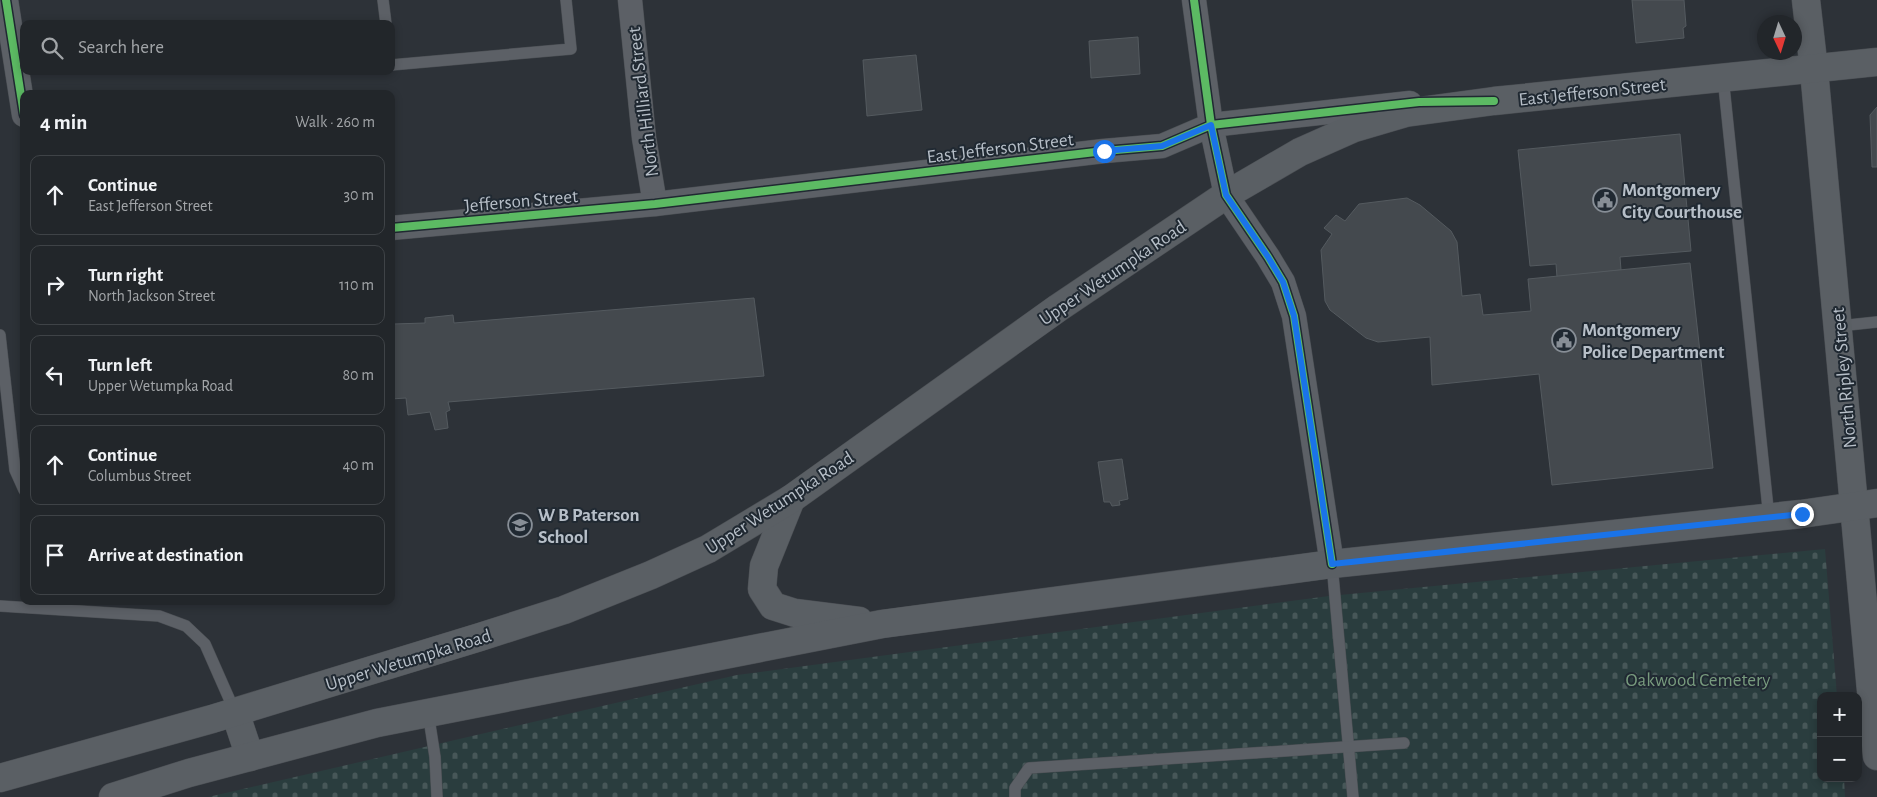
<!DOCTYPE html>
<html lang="en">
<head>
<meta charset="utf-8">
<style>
	:root { --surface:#22262a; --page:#2a2e32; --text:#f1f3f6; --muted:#a2a5a8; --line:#3f4347 }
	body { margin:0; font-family:"Alegreya Sans",sans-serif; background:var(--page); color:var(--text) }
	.controls { position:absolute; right:15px; bottom:15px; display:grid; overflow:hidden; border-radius:10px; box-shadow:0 2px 8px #0003 }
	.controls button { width:45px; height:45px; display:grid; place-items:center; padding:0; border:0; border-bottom:1px solid var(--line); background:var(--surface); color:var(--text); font:25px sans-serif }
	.compass { position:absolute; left:1757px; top:15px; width:45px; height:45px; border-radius:50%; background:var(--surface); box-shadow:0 2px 8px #0003; rotate:176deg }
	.stop { position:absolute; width:15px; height:15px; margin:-11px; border:4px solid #1a73e8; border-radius:50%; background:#fff }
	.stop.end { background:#1a73e8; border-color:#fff; box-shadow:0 1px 5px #0008 }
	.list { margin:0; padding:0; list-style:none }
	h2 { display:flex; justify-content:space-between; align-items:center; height:65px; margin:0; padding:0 20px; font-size:21px }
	h2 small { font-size:16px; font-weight:400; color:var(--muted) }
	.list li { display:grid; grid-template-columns:32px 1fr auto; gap:15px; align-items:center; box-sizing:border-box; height:80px; margin:0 10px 10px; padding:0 10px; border:1px solid var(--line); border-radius:10px }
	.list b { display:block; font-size:19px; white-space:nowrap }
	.list p { margin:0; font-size:16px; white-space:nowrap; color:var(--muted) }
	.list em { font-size:16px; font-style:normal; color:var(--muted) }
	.icon { flex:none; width:28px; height:28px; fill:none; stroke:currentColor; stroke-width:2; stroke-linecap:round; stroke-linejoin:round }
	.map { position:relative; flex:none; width:1877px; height:797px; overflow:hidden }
	.search { position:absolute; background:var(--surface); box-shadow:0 2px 8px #0003; left:20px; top:20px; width:375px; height:55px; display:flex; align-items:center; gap:12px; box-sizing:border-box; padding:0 18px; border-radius:10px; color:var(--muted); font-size:19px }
	.panel { position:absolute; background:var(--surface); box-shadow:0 2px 8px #0003; left:20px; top:90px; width:375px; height:515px; border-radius:10px }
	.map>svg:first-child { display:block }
	.cemetery { fill:url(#cemetery-stones) }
	.building { fill:#44494e; stroke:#545a5f }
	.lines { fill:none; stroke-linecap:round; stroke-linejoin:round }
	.service-casing { stroke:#4a4e53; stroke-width:12 }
	.minor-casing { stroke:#4a4e53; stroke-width:25 }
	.secondary-casing { stroke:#4a4e53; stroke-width:29 }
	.service { stroke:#5c6066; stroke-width:11 }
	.minor { stroke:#5c6066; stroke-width:24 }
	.secondary { stroke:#5a5f64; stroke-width:28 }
	.cycleway-casing { stroke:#202932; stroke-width:11 }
	.cycleway { stroke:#5cba63; stroke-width:8 }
	.route { stroke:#1a73e8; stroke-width:6 }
	.labels { text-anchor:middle; stroke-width:4; stroke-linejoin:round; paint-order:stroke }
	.street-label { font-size:19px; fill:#b7bfc8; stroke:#202932 }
	.poi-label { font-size:19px; font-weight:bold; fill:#b7bfc8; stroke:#202932; text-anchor:start }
	.park-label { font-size:19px; fill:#789b7e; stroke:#202932 }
</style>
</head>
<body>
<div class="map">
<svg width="1877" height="797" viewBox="0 0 1877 797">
	<defs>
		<pattern id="cemetery-stones" width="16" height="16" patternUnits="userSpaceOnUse" patternTransform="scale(1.25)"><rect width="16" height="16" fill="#2a3d3e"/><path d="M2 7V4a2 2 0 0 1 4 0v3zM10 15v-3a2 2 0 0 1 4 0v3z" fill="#475758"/></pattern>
	</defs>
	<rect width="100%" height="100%" fill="#2d3238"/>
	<path class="cemetery" d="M1825,549L1837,696H1821V778H1844L1845,797H208L737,675L1329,596Z"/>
	<g class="building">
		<path d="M1632,0H1684L1686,26L1683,28L1684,38L1636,43Z"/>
		<path d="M1138,37L1140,74L1091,78L1089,41Z"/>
		<path d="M916,55L922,110L867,116L863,60Z"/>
		<path d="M1877,107V167H1872L1870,115Z"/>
		<path d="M1680,134L1691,251L1620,257L1621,270L1557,277L1556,264L1530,266L1518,150Z"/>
		<path d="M1407,198L1420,205L1451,231L1457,242L1462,296L1480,294L1483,315L1531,311L1528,279L1690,263L1713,468L1552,485L1539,374L1432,385L1430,337L1378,342L1366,338L1330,310L1325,301L1321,250L1332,234L1324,228L1336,215L1345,221L1359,204Z"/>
		<path d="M754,298L764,376L448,402L450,410L446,412L448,428L435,430L430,412L408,415L406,398L391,399V336H394L393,324L425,323V318L453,315L454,323Z"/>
		<path d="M1122,459L1128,499L1119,501L1120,505L1112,506L1110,502H1104L1098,462Z"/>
	</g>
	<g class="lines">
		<g class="service-casing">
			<g id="service">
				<path d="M383,0L386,24"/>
				<path d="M391,65L571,49L566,0"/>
				<path d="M1723,77L1769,518"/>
				<path d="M1839,326L1877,322"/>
				<path d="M0,335L15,470L24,490"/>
				<path d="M1332,564L1353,797"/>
				<path d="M0,606L159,616L186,626L205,644L235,712"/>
				<path d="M428,712L435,757L437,797"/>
				<path d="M1015,797V788L1029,768L1404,743"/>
			</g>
		</g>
		<g class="minor-casing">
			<g id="minor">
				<path d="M6,0L24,115"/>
				<path d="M630,0L644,138L655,204"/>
				<path d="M1194,0L1211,125L1226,195L1268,257L1283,282L1294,316L1332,564"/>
				<path d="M391,228L655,204L1104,151L1162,146L1211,125L1410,103"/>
			</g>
		</g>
		<g class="secondary-casing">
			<g id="secondary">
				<path d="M1806,0L1814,70L1877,756"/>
				<path d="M791,499L764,566L762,589L773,606L795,613L859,621"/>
				<path d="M235,712L250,757"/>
				<path d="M0,778L212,719L480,637L564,610L651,575L708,549L791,499L1058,308L1226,195L1300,152L1354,128L1405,113L1494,101L1877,62"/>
				<path d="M113,797L189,773L377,723L882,624L1332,564L1801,514L1877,503"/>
			</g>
		</g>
		<use href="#service" class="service"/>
		<use href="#minor" class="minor"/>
		<use href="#secondary" class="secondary"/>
		<g class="cycleway-casing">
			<g id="cycleway">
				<path d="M6,0L24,115"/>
				<path d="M1194,0L1211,125L1226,195L1268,257L1283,282L1294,316L1332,564"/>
				<path d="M391,228L655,204L1104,151L1162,146L1211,125L1419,102L1494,101"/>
			</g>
		</g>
		<use href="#cycleway" class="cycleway"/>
	</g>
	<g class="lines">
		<path class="route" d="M1104,151L1162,146L1211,125L1226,195L1268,257L1283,282L1294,316L1332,564L1802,514"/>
	</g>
	<defs>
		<g id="civic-ring" transform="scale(1.25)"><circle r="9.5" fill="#202932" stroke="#878e96" stroke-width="1.5"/><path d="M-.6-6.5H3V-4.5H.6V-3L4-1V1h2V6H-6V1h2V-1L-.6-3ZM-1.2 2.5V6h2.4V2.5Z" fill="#878e96"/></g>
		<g id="school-ring" transform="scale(1.25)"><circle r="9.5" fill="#202932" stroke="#878e96" stroke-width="1.5"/><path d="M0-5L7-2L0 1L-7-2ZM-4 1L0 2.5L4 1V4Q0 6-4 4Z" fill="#878e96"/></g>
	</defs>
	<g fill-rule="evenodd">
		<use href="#civic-ring" x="1605" y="200"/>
		<use href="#civic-ring" x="1564" y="340"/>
		<use href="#school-ring" x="520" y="525"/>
	</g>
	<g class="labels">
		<g class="street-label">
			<text transform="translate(1592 91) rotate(-6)" y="7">East Jefferson Street</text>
			<text transform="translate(642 102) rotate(-97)" y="7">North Hilliard Street</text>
			<text transform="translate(1000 147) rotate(-7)" y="7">East Jefferson Street</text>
			<text transform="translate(521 200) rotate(-5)" y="7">Jefferson Street</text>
			<text transform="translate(1112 272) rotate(-34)" y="7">Upper Wetumpka Road</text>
			<text transform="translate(1843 378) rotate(-95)" y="7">North Ripley Street</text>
			<text transform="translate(779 502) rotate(-33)" y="7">Upper Wetumpka Road</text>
			<text transform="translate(408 659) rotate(-17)" y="7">Upper Wetumpka Road</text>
		</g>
		<g class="poi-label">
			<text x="1622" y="196">Montgomery<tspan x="1622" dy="22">City Courthouse</tspan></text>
			<text x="1582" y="336">Montgomery<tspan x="1582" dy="22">Police Department</tspan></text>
			<text x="538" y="521">W B Paterson<tspan x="538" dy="22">School</tspan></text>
		</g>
		<g class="park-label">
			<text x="1698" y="686">Oakwood Cemetery</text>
		</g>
	</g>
</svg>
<div class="controls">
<button>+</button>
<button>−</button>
</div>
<svg class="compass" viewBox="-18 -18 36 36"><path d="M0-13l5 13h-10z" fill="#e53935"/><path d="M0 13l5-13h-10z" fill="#a2a5a8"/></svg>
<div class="stop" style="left:1104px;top:151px"></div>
<div class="stop end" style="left:1802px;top:514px"></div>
<div class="search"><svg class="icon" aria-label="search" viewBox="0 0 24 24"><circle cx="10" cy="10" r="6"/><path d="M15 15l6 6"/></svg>Search here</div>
<section class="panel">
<h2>4 min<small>Walk · 260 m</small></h2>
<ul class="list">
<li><svg class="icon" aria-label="ahead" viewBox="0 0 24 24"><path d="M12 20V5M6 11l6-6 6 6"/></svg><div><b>Continue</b><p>East Jefferson Street</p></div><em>30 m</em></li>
<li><svg class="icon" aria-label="right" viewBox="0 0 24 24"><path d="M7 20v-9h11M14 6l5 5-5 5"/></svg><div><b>Turn right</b><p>North Jackson Street</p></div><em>110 m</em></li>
<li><svg class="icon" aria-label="left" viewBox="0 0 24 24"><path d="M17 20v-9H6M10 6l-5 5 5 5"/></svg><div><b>Turn left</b><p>Upper Wetumpka Road</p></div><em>80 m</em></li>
<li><svg class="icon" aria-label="ahead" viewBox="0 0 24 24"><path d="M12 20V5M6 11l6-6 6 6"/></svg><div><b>Continue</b><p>Columbus Street</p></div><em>40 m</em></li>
<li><svg class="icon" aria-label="arrive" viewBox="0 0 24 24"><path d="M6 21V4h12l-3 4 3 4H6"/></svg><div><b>Arrive at destination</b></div></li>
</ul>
</section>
</div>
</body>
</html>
